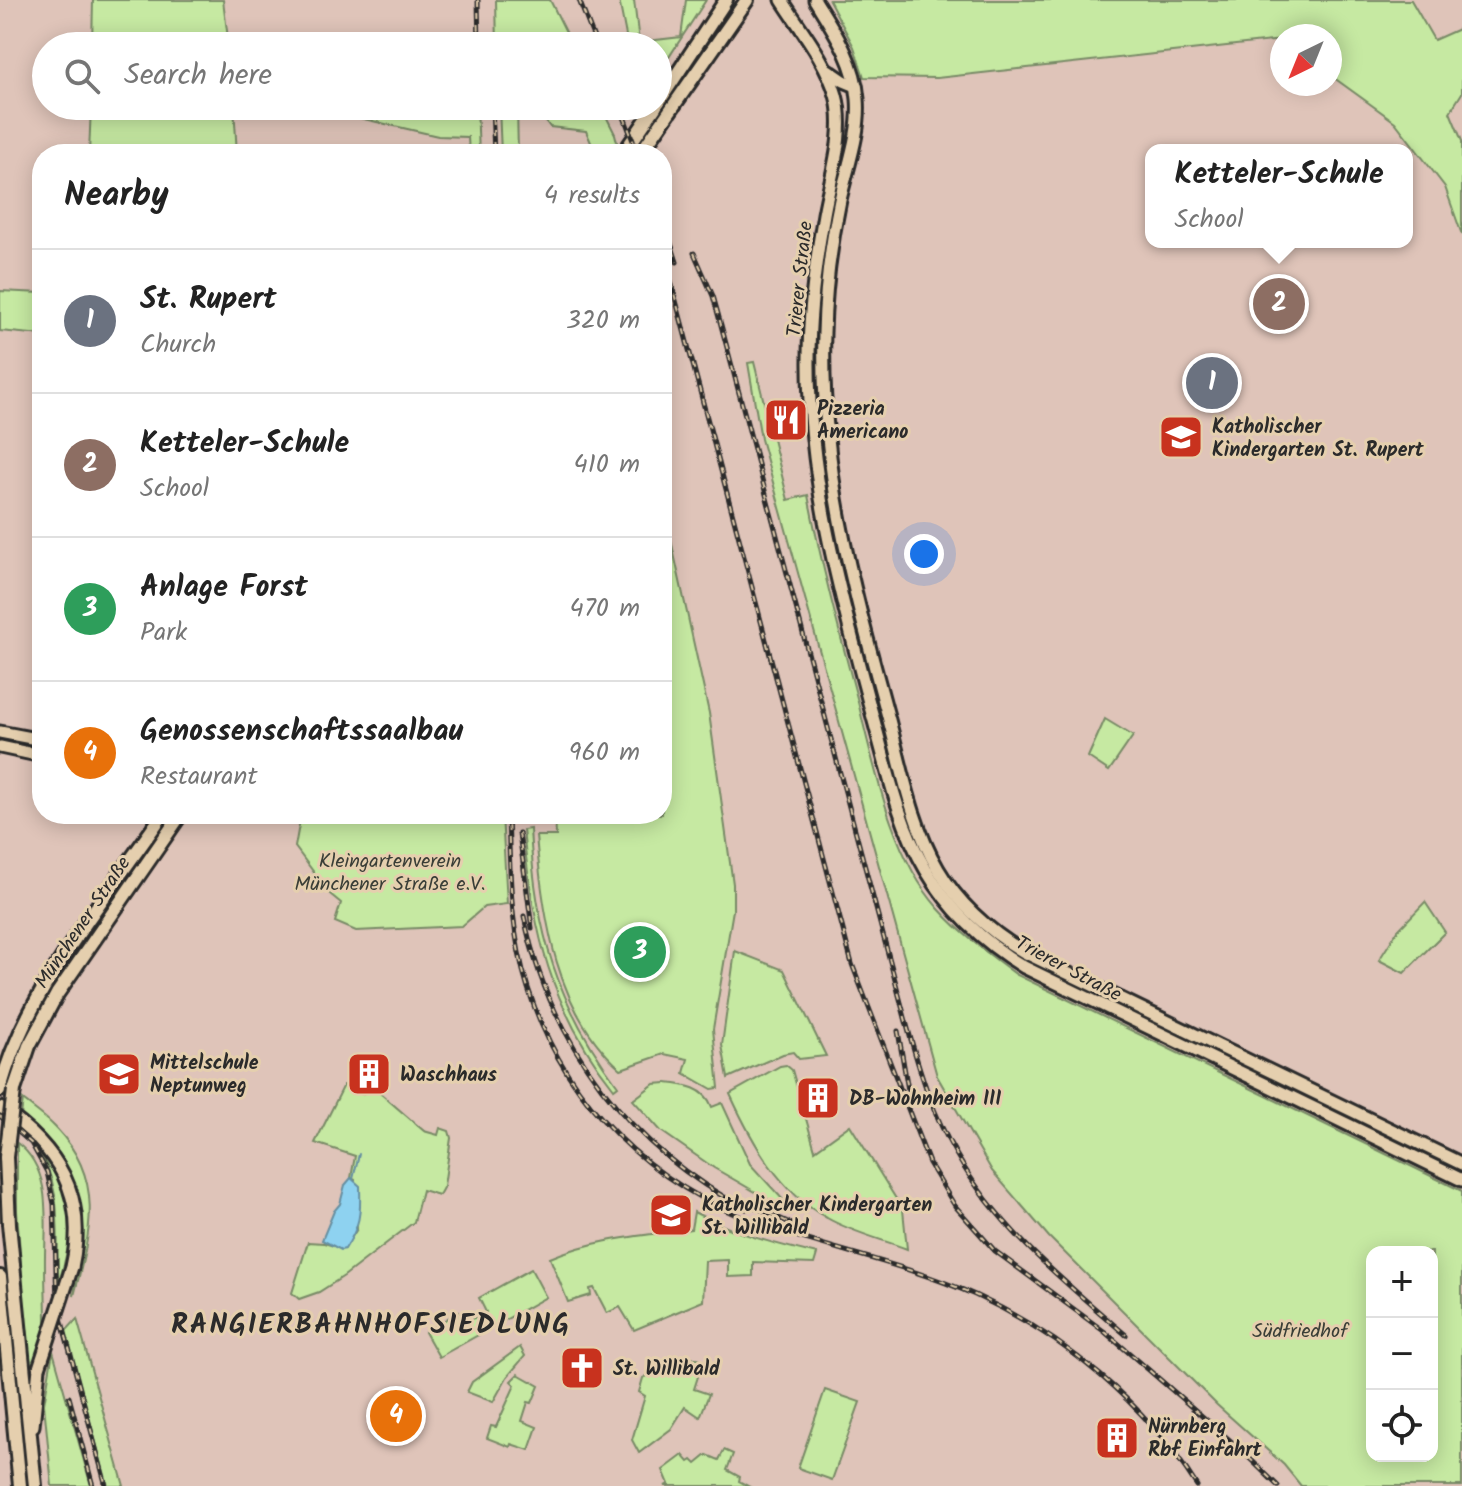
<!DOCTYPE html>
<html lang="en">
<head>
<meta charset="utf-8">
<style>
	:root { --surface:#fff; --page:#f6f6f6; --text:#222; --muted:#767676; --line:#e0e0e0; --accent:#111827 }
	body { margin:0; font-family:Kalam,sans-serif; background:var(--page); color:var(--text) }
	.controls { position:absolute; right:24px; bottom:24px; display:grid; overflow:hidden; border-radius:16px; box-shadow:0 4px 20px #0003 }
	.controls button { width:72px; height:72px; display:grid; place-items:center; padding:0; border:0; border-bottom:2px solid var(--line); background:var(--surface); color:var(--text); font:40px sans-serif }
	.compass { position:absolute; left:1270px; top:24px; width:72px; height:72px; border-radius:50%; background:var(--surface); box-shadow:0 4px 20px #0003; rotate:223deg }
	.you { position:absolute; left:924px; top:554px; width:28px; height:28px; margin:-20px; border:6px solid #fff; border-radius:50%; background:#1a73e8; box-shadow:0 0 0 12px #1a73e833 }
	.badge { display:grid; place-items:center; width:52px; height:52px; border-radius:50%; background:var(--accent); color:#fff; font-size:26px; font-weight:700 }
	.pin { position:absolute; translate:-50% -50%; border:4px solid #fff; box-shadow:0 2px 8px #0006 }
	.popup { position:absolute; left:1145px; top:144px; width:268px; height:104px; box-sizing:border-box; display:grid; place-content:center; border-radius:16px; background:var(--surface); filter:drop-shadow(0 2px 6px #0005); font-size:26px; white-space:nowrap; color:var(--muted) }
	.popup b { font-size:30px; color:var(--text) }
	.popup::after { content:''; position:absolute; left:50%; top:100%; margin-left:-16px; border:16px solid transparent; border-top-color:var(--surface) }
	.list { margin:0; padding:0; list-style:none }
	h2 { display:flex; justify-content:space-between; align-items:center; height:104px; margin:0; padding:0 32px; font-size:34px }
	h2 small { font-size:26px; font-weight:400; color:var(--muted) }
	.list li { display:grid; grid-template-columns:52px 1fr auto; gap:24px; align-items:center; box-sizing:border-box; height:144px; padding:0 32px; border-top:2px solid var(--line) }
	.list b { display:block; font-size:30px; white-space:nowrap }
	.list p { margin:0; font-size:26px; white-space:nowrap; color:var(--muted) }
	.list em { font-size:26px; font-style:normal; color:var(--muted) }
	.icon { flex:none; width:44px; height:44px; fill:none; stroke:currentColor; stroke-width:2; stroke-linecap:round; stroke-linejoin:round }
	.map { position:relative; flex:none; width:1462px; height:1486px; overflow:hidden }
	.search { position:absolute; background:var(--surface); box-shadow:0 4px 20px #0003; left:32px; top:32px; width:640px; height:88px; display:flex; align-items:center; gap:20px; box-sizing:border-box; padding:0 28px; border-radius:44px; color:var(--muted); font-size:30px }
	.panel { position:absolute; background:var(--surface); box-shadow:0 4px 20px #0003; left:32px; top:144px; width:640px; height:680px; border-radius:32px }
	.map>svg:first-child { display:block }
	.green { fill:#c6e9a2; stroke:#788a66; stroke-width:2; fill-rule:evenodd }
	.water { fill:#8ed2f0; stroke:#668fa1; stroke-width:2 }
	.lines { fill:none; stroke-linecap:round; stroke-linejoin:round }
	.stream { stroke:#668fa1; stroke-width:2 }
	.secondary-casing { stroke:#2b2b2b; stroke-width:17 }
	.primary-casing { stroke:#2b2b2b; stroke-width:18 }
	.secondary { stroke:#e5cfae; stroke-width:11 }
	.primary { stroke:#e5cfae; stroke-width:12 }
	.rail-casing { stroke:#2b2b2b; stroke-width:5 }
	.rail { stroke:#e5cfae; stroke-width:2; stroke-dasharray:6; stroke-linecap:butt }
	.secondary-bridge-casing { stroke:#2b2b2b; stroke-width:17; stroke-linecap:butt }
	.primary-bridge-casing { stroke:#2b2b2b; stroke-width:18; stroke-linecap:butt }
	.secondary-bridge { stroke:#e5cfae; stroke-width:11 }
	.primary-bridge { stroke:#e5cfae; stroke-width:12 }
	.labels { text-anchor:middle; stroke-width:6; stroke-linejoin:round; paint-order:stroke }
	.street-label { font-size:20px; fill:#2b2b2b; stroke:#e5cfae }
	.poi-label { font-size:20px; font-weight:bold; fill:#2b2b2b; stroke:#e5cfae; text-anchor:start }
	.park-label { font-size:20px; fill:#3a3e37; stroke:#e5cfae }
	.district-label { font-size:28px; font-weight:bold; letter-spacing:2px; fill:#2b2b2b; stroke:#e5cfae }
</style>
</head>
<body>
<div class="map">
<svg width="1462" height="1486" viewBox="0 0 1462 1486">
	<rect width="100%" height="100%" fill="#dfc4b9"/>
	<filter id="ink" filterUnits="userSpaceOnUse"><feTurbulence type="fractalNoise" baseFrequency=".0125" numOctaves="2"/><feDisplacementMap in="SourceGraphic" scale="16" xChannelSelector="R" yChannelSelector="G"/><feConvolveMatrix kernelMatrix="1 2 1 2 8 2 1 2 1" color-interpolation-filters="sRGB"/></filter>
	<g filter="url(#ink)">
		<g class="green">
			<path d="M93,0H223L229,46H92Z"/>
			<path d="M496,0H550L573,46H497Z"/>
			<path d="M619,0H634L639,42L681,37L686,0H706L658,74V46H628Z"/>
			<path d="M829,0H1411L1434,40L1461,28L1462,32V93L1450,112L1462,141V235L1445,187L1395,122L1330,75V36H1282V40L937,78L864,77L854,47Z"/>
			<path d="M91,106H234L237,154L142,149L141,154H89Z"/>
			<path d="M307,106H477L479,154H469L468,137L438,136Z"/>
			<path d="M499,106H517L518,154H501Z"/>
			<path d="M534,106H601L615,134L620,154H596L586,131L550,127Z"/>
			<path d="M0,291L42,293V335L0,331Z"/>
			<path d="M754,362L788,500L808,495C821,564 839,631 857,698C874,765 891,855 938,908C961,934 990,955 1017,975L1462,1191V1486H1301L1284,1465L1217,1405L1049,1237L992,1171L937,1076L761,439L748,363ZM1372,1252H1432V1456H1372Z"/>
			<path d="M662,499L709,713L733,884V910L713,1029L719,1088L712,1089L684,1073L688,1059L664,1054L621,1069C556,1013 543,917 536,836H556L555,814H662Z"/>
			<path d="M843,574L918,831L984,928L1241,1062L1239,1064C1198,1046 1158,1027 1118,1008C1067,985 1013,961 972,922C916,867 898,790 878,716C865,669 853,623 841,576Z"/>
			<path d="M1105,719L1133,736L1109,771L1088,757Z"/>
			<path d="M301,814H502L507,904L484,907L462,926L356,931L335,922L341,903L330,894L295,847Z"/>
			<path d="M530,829C535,930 557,1005 618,1086L614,1089C550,1009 533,930 523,830Z"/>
			<path d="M1425,902L1445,932L1404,973L1379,960L1398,930Z"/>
			<path d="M735,951L784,970L826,1056L799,1059L793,1052L783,1054L728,1078L722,1045Z"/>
			<path d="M786,1065L792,1070L815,1150L850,1125L903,1210L907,1249C881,1239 851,1232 827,1218C779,1192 752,1142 730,1094L780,1066Z"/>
			<path d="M666,1083C685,1085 705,1087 712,1107L722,1103L750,1164L786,1203L778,1205L714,1168L661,1131L633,1100L654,1084Z"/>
			<path d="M344,1085L362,1094L373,1087L424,1131L438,1135L440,1128L449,1131L451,1138L444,1186L439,1195L422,1190L414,1222L344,1276L319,1292L299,1299L292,1293L308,1242L324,1243L344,1249L357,1229L355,1180L351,1178L355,1156L315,1143Z"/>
			<path d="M23,1100C34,1109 46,1117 56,1128C106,1180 90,1234 74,1296C76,1273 85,1229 81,1209C74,1169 49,1142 21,1116Z"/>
			<path d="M33,1141C41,1152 54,1163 60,1175C79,1209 69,1250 58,1285C56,1233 65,1185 33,1141Z"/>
			<path d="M17,1143C55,1171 44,1226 45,1267C45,1286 46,1305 46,1324L48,1326L32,1391H30L17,1211Z"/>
			<path d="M694,1212C732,1233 775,1244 817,1254L814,1264L753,1262V1276L728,1277V1260L705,1261L703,1301L634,1330L620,1307L607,1313L594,1288L590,1289L591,1295L568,1302L550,1258C595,1239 644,1235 691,1229Z"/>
			<path d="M531,1269L546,1297L439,1357L425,1332L458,1312L464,1323L486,1312L479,1298Z"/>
			<path d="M77,1319L124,1486H108L65,1332Z"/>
			<path d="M520,1347L525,1356L507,1377L493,1402L467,1392L472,1382Z"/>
			<path d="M53,1351L91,1486H52L44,1404Z"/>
			<path d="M688,1356L703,1361L694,1389L709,1394L700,1417L685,1407L671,1429L639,1453L632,1440L645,1396L639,1392L643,1378Z"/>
			<path d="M518,1374L539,1386L532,1403L528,1402L522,1421L537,1427L529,1450L511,1444L510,1447L487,1438L491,1426L496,1427L515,1385L511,1381Z"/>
			<path d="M825,1390L860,1402L832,1480L798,1468Z"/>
			<path d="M724,1450L733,1454L727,1470L740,1477L739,1481L748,1486H665L669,1484L663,1470L683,1455L689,1462L692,1460L696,1464L707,1455L719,1460Z"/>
		</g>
		<path class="water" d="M351,1178L360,1186C361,1214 360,1226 345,1249L341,1250L322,1240L334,1211L340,1204L345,1185Z"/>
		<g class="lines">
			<path class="stream" d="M353,1179L359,1154"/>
			<g class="secondary-casing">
				<g id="secondary">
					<path d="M782,0C801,30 826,60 836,95C847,135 829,180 823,220C815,266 809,312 809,359C808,480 840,593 871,710C886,763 897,821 926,870C950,911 983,942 1024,967L1462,1180"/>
					<path d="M815,0C834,31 855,61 858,99C861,132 847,168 840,200C831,243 825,288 824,333C820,472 853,587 889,720C902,769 912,825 938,869C959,905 989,931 1024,952L1462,1164"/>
					<path d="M828,70L844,81L856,86"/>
					<path d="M0,732L42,740"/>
					<path d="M0,747L42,756"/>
					<path d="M0,1108C58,1147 88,1196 72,1267"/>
					<path d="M33,1426L39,1368"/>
				</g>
			</g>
			<g class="primary-casing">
				<g id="primary">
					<path d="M658,103L726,0"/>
					<path d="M623,154L656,106"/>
					<path d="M640,154L747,0"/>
					<path d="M0,1090C25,991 106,898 163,814"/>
					<path d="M14,1090L29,1046L57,994L181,814"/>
					<path d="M6,1157L9,1224L35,1486"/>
					<path d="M0,1277L20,1486"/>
				</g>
			</g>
			<use href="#secondary" class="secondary"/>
			<use href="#primary" class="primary"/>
			<g class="rail-casing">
				<g id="rail">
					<path d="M478,0L479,46"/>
					<path d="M579,0L597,46"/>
					<path d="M492,106L494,154"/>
					<path d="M620,106L638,154"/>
					<path d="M662,216L677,262"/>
					<path d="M662,248L852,964L929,1163L955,1206L995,1251L1105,1332L1240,1449L1278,1486"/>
					<path d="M694,253L713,296L721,325L908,1029C920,1072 933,1115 956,1154C998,1228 1063,1281 1126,1335"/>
					<path d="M508,814C510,872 510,932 528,988C563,1101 651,1186 762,1225C832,1250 906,1264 975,1295C1064,1336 1145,1403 1197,1486"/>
					<path d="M519,833L532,928"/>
					<path d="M524,916C549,1042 631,1150 746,1209"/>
					<path d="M898,1031L908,1090"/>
					<path d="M0,1116L31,1143L47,1172L54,1204L57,1303L106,1486"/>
					<path d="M738,1199L792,1224"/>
					<path d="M69,1397L93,1486"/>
				</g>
			</g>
			<use href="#rail" class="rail"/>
			<g class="secondary-bridge-casing">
				<path id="secondary-bridge" d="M39,1368L72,1267"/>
			</g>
			<g class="primary-bridge-casing">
				<path id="primary-bridge" d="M6,1157L14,1090"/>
			</g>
			<use href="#secondary-bridge" class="secondary-bridge"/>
			<use href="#primary-bridge" class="primary-bridge"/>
		</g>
	</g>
	<defs>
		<g id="restaurant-square" transform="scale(2.3)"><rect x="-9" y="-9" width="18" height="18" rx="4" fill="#c8321e" stroke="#e5cfae"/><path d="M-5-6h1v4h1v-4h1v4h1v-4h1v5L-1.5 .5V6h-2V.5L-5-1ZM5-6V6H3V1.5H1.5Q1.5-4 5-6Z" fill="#fff"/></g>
		<g id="school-square" transform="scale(2.3)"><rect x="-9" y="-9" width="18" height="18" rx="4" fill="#c8321e" stroke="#e5cfae"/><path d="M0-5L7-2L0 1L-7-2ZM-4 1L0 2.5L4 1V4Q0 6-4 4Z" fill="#fff"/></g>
		<g id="building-square" transform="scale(2.3)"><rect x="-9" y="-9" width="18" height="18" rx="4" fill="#c8321e" stroke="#e5cfae"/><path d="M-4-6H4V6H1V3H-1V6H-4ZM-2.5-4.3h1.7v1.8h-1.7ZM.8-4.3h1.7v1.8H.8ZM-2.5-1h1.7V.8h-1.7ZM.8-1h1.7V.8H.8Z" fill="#fff"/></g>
		<g id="church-square" transform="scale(2.3)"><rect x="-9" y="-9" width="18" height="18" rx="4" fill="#c8321e" stroke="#e5cfae"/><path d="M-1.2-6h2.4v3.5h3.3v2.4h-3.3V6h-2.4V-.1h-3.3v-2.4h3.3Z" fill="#fff"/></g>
	</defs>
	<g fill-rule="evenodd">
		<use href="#restaurant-square" x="786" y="420"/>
		<use href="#school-square" x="1181" y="437"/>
		<use href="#school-square" x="119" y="1074"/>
		<use href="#building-square" x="369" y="1074"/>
		<use href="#building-square" x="818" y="1098"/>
		<use href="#school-square" x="671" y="1215"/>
		<use href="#church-square" x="582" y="1368"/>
		<use href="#building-square" x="1117" y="1438"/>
	</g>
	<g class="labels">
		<g class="street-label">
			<text transform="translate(799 279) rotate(-84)" y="7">Trierer Straße</text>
			<text transform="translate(82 922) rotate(-56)" y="7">Münchener Straße</text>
			<text transform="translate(1069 968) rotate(28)" y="7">Trierer Straße</text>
		</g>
		<g class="poi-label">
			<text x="817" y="415">Pizzeria<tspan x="817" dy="23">Americano</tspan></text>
			<text x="1212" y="433">Katholischer<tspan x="1212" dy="23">Kindergarten St. Rupert</tspan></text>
			<text x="150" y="1069">Mittelschule<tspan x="150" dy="23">Neptunweg</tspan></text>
			<text x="400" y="1081">Waschhaus</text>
			<text x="849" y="1105">DB-Wohnheim III</text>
			<text x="702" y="1211">Katholischer Kindergarten<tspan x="702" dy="23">St. Willibald</tspan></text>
			<text x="613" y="1375">St. Willibald</text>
			<text x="1148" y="1433">Nürnberg<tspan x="1148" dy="23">Rbf Einfahrt</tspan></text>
		</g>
		<g class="park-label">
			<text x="390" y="867">Kleingartenverein<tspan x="390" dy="23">Münchener Straße e.V.</tspan></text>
			<text x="1300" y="1337">Südfriedhof</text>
		</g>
		<g class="district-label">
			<text x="371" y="1333">RANGIERBAHNHOFSIEDLUNG</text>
		</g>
	</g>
</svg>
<div class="controls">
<button>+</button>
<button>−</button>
<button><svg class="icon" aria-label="locate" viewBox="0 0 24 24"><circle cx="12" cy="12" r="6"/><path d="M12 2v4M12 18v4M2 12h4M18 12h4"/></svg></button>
</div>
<svg class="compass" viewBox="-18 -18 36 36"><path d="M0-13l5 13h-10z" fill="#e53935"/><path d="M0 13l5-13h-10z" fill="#767676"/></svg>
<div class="you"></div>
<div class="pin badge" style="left:1212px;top:383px;background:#6b7280">1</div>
<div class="pin badge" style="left:1279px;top:304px;background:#8d6e63">2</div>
<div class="popup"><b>Ketteler-Schule</b>School</div>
<div class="pin badge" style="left:640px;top:952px;background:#2e9e5b">3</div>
<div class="pin badge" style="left:396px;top:1416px;background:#e8710a">4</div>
<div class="search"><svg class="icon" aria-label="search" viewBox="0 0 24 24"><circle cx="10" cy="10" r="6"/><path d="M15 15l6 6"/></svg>Search here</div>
<section class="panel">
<h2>Nearby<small>4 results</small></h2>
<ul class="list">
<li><span class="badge" style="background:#6b7280">1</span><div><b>St. Rupert</b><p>Church</p></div><em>320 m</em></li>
<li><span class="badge" style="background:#8d6e63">2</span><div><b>Ketteler-Schule</b><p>School</p></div><em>410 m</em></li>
<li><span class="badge" style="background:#2e9e5b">3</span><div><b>Anlage Forst</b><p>Park</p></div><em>470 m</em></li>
<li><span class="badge" style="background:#e8710a">4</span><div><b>Genossenschaftssaalbau</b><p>Restaurant</p></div><em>960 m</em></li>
</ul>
</section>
</div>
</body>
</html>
